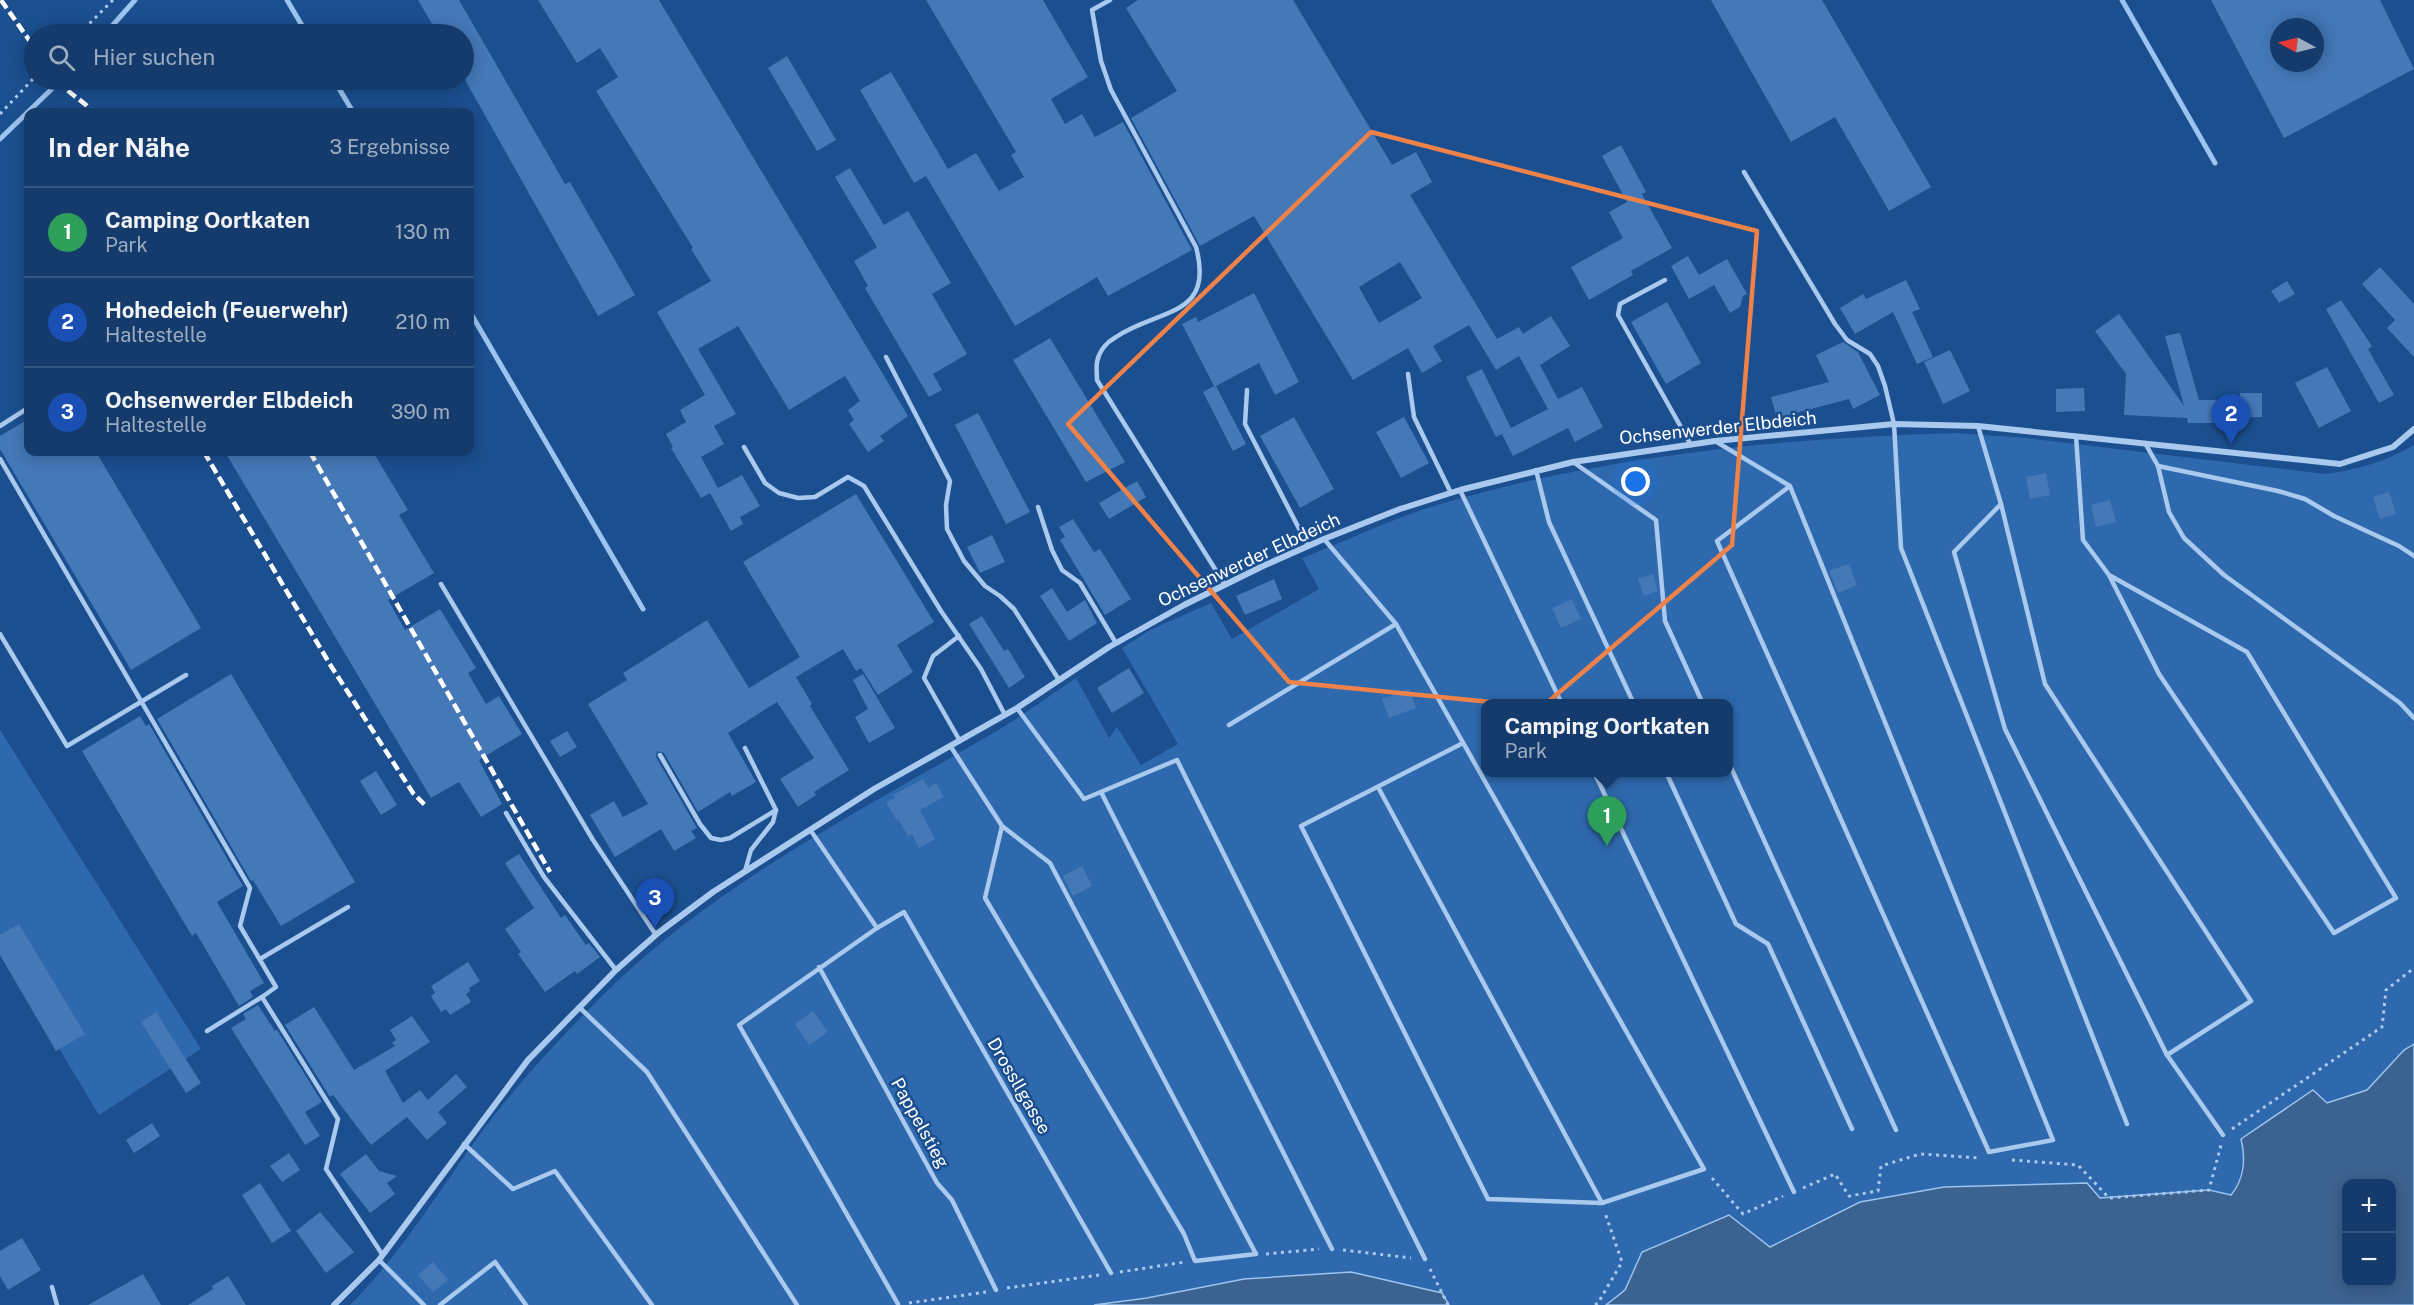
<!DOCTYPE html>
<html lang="de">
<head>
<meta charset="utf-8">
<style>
	:root { --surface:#143b6b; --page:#214673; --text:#f1f3f6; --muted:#9dadc1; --line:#33557e; --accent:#ffd166 }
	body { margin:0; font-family:"Public Sans",sans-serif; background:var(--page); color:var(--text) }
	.controls { position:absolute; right:18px; bottom:18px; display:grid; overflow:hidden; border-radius:12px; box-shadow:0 3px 15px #0003 }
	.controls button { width:54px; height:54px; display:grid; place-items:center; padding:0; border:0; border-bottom:2px solid var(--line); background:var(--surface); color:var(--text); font:30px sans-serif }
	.compass { position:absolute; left:2270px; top:18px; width:54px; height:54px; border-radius:50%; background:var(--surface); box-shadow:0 3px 15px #0003; rotate:277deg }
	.you { position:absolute; left:1636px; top:482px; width:21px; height:21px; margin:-15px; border:4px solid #fff; border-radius:50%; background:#1a73e8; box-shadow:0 0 0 9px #1a73e833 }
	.badge { display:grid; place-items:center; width:39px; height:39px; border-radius:50%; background:var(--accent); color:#fff; font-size:20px; font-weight:700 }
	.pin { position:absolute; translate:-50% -50px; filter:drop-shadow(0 2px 3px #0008) }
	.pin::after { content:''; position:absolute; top:32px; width:21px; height:18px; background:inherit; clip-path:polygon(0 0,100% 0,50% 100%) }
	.popup { position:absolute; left:1481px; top:699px; width:252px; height:78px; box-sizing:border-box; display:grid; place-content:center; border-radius:12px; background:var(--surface); filter:drop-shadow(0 2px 4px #0005); font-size:20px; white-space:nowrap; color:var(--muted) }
	.popup b { font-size:22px; color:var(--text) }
	.popup::after { content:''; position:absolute; left:50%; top:100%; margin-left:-12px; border:12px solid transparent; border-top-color:var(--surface) }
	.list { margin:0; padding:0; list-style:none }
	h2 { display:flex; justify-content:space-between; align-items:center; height:78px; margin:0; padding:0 24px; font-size:26px }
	h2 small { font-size:20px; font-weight:400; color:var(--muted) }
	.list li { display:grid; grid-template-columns:39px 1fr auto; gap:18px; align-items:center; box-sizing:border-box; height:90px; padding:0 24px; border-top:2px solid var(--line) }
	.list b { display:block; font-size:22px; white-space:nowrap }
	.list p { margin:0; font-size:20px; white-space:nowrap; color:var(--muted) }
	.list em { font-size:20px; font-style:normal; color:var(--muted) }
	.icon { flex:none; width:33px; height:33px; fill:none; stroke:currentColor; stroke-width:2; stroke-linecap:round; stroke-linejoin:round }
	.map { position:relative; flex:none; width:2414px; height:1305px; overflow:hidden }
	.search { position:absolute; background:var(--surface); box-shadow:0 3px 15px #0003; left:24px; top:24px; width:450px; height:66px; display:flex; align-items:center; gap:15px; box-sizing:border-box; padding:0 21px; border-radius:33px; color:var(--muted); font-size:22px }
	.panel { position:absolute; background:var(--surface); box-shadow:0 3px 15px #0003; left:24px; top:108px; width:450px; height:348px; border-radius:12px }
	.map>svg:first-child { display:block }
	.green { fill:#2e69ad; fill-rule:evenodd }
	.water { fill:#3c6290; stroke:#9cc4f0; stroke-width:1.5; fill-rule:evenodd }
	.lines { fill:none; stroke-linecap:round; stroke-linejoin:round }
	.stream { stroke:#9cc4f0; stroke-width:5 }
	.building { fill:#4478b7; fill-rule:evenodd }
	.path { stroke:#a9c9ee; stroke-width:3; stroke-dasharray:3 4.5; stroke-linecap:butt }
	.lane { stroke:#a9c9ee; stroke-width:4.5 }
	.street { stroke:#a9c9ee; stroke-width:6 }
	.rail { stroke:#fff; stroke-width:4.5; stroke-dasharray:10 4.5; stroke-linecap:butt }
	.marked { fill:none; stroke:#ee8249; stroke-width:4.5; stroke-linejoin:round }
	.labels { text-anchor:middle; stroke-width:5; stroke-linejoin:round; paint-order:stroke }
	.street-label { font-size:18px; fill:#fff; stroke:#1b4f8f }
</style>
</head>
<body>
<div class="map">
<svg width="2414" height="1305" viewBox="0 0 2414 1305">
	<rect width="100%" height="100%" fill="#1b4f8f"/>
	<g class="green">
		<path d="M1956,433L2026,438L2326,474C2360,469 2384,462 2414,445V1044L2404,1050L2367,1091L2327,1103L2244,1151L2238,1187L2231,1195L2209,1190L2100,1198L1860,1202L1770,1247L1642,1252L1625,1290L1606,1305H1449L1442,1293L1351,1272L1244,1279L1147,1298L1094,1305H350C402,1253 440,1189 483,1130C519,1082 560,1038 603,995C716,883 859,812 995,732C1023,715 1049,696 1076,678L1109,738L1117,727L1141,765L1178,744L1122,648L1150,630L1211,603L1232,639L1319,589L1302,558C1346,541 1391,519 1437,505C1605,455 1782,438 1956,433ZM1486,704H1728V772H1486Z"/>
		<path d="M0,730L201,1049L99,1115L0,950Z"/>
	</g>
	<g class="water">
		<path d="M2414,1044V1305H1606L1625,1290L1642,1252L1729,1215L1770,1247L1860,1202L1944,1187L2087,1183L2100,1198L2209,1190L2231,1195C2244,1180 2246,1158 2241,1139L2313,1090L2327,1103L2367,1090L2404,1050ZM2346,1184H2392V1282H2346Z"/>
		<path d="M1351,1272L1442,1293L1449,1305H1094L1147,1298L1244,1279Z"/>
	</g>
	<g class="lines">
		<g class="stream">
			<path d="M287,0L307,34"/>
			<path d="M2122,0L2215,163"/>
			<path d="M105,34L135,0"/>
			<path d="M334,80L353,112"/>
			<path d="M0,139L61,80"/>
			<path d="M470,312L643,609"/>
		</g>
	</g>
	<g class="building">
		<path d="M418,0H459L565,184L570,182L635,295L598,316L464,78V34H438Z"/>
		<path d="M538,0H659L908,416L880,436L884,441L868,452L849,424L854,420L848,410L860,401L845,376L789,410L738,326L698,349L736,414L714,426L724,444L701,457L718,488L742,475L760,506L740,517L743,524L731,531L710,493L701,498L671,448L673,447L666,434L686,422L680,410L705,395L657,312L711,281L691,249L693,248L596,91L618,77L600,48L577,63Z"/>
		<path d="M926,0H1043L1088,77L1051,99L1065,124L1082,114L1095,137L1123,122L1192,250L1108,296L1097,277L1015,326L926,176L914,183L860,90L891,72L948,169L976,153L999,191L1024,177L1011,155L1016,152Z"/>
		<path d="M1138,0H1293L1392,165L1416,152L1432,182L1410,195L1497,339L1519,327L1523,334L1551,316L1570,346L1540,365L1558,399L1582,387L1603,427L1575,442L1568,428L1513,456L1502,434L1496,437L1466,377L1482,369L1511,428L1548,409L1519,356L1496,370L1469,325L1433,346L1442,361L1422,373L1408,348L1353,380L1254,216L1200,246L1131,118L1177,91L1126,8ZM1400,262L1422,298L1379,323L1359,287Z"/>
		<path d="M1711,0H1822L1931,187L1889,211L1835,117L1791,142Z"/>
		<path d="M2211,0H2380L2414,69L2284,138ZM2279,27H2315V63H2279Z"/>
		<path d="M787,56L836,140L817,151L768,68Z"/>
		<path d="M1621,145L1646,192L1642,194L1672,248L1631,271L1633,275L1589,300L1571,267L1623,238L1609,212L1627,202L1602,156Z"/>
		<path d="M850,168L884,225L908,211L951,283L932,294L967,354L933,374L942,390L929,397L865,288L868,286L854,261L877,247L835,177Z"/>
		<path d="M1688,256L1699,275L1727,259L1747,294L1743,296L1740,307L1730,313L1714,285L1689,299L1671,266Z"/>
		<path d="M2380,267L2414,304V357L2387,328L2395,320L2362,284Z"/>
		<path d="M1906,280L1920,309L1912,312L1933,357L1917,364L1893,312L1855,334L1840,308L1863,294L1866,299Z"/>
		<path d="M2287,281L2295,294L2279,303L2271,291Z"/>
		<path d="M1254,293L1299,382L1275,395L1259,363L1216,386L1246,444L1233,451L1203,392L1214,386L1182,324L1196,317L1198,322Z"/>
		<path d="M2341,300L2372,346L2368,349L2394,395L2379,403L2326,309Z"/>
		<path d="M1667,302L1701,363L1666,384L1631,322Z"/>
		<path d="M2119,314L2184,406L2165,336L2180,333L2199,400H2240V393H2262V417L2215,418V423H2188L2187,418L2124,415L2126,374L2095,331Z"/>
		<path d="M1050,338L1125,462L1086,482L1013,360Z"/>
		<path d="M1843,342L1858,352L1880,395L1853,409L1849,399L1777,418L1771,397L1829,382L1816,355Z"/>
		<path d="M1950,350L1970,391L1943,404L1924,362Z"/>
		<path d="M2327,367L2351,411L2319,428L2295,383Z"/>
		<path d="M2084,388L2085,411L2056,412V389Z"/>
		<path d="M978,413L1030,512L1006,524L955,425Z"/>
		<path d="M1294,417L1334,489L1300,508L1260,436Z"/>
		<path d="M1404,417L1429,463L1401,478L1376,432Z"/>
		<path d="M28,419V452H96L201,628L131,670L0,449V436Z"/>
		<path d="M225,452H373L408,510L399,515L434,573L388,600L405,630L440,609L476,668L468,673L486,704L499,696L522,734L479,760L502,804L481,817L459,782L431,798Z"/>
		<path d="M2046,473L2050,495L2030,499L2026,477Z"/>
		<path d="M1137,481L1146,497L1109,519L1099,503Z"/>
		<path d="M2389,492L2396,514L2380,519L2373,497Z"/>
		<path d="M856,494L934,622L897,645L913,672L878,695L861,668L856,671L843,649L796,677L812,704L810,706L849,770L814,792L816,795L798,807L780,779L814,758L777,702L728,733L756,782L732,796L730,792L698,812L664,753L657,751L656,757L697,828L691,831L696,838L674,851L661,829L615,857L590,815L614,801L623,817L648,804L588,704L627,680L623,673L707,620L749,688L800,657L743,562Z"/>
		<path d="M2110,500L2116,522L2096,527L2091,505Z"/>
		<path d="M1073,519L1094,552L1100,549L1131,599L1105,615L1060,540L1065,537L1059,527Z"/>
		<path d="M992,535L1005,562L980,573L967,547Z"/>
		<path d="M1849,564L1857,585L1838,593L1829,571Z"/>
		<path d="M1653,574L1658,591L1644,596L1638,579Z"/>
		<path d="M1274,579L1282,599L1245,615L1236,596Z"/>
		<path d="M1052,588L1067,612L1085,600L1097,623L1069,641L1040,596Z"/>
		<path d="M1572,599L1581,619L1561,628L1552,608Z"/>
		<path d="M982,616L1004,651L1008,649L1025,677L1009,688L969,624Z"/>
		<path d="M1129,668L1144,693L1112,713L1097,688Z"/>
		<path d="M231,674L355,882L281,926L253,880L251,881L157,719Z"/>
		<path d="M863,674L895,728L869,743L855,717L868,709L853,680Z"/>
		<path d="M1409,689L1416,708L1389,718L1382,699Z"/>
		<path d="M140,716L146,726L149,724L243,886L217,902L264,983L250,991L253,997L239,1006L196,933L192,936L82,751Z"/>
		<path d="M567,731L577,747L560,757L550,741Z"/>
		<path d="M376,771L397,805L381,815L360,781Z"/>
		<path d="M923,779L928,788L936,783L944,797L920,810L935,839L919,848L912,834L908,836L898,819L896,820L886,802L895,798L893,795Z"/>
		<path d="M519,854L561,918L565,915L586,945L589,943L600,957L577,974L575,971L545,992L518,954L521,952L505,929L534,908L505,863Z"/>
		<path d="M1082,866L1092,886L1073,896L1063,876Z"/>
		<path d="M19,924L85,1034L56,1051L0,955V935Z"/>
		<path d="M468,962L480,981L469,988L470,991L466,994L471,1002L450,1015L446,1009L441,1012L431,996L435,993L431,986Z"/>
		<path d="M258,1005L275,1031L277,1030L322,1102L305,1112L320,1136L305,1145L231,1028L246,1019L243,1014Z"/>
		<path d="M314,1007L354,1070L395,1046L392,1043L396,1040L390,1030L412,1016L430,1042L385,1071L403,1103L420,1090L428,1100L456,1074L467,1087L438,1112L447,1123L427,1140L407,1117L371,1145L333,1095L330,1097L285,1025Z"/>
		<path d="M813,1011L828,1032L809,1045L795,1024Z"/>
		<path d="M156,1012L201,1083L186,1093L141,1022Z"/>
		<path d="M152,1123L160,1136L134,1153L126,1140Z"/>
		<path d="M289,1153L300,1170L282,1182L270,1166Z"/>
		<path d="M366,1154L379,1171L397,1176L387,1183L395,1194L370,1213L340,1174Z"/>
		<path d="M260,1183L291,1231L272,1243L242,1195Z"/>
		<path d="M320,1212L354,1252L326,1273L296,1231Z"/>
		<path d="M22,1238L41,1270L8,1290L0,1276V1251Z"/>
		<path d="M433,1262L448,1280L433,1292L418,1275Z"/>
		<path d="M143,1274L161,1305H88Z"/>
		<path d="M228,1276L246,1305H188L213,1289L212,1286Z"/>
	</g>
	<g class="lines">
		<g class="path">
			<path d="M79,34L113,0"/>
			<path d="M0,114L34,78"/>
			<path d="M2232,1129L2382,1027L2386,990L2414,968"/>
			<path d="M2012,1160L2078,1165L2109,1198L2209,1190L2221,1145"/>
			<path d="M1712,1178L1743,1214L1783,1196"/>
			<path d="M1803,1188L1835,1174L1849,1196L1878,1191L1881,1166L1920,1154L1979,1158"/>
			<path d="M1343,1250L1411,1258"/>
			<path d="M1266,1254L1319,1249"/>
			<path d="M1430,1269L1448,1305"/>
			<path d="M1120,1272L1185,1262"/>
			<path d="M1007,1288L1099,1275"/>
			<path d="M909,1303L986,1292"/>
			<path d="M1595,1305L1598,1303L1622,1262L1605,1213"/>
		</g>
		<g class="lane">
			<path d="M1110,0L1092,10L1101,61L1111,90L1196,247C1215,318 1159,308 1116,337C1107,342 1099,351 1097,362C1096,367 1097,374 1097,380L1225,585"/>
			<path d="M1744,172L1835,324L1847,340L1870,354L1878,366L1885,386L1894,424L1901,548L2127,1124"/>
			<path d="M1665,280L1620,304L1618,315L1691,445"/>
			<path d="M886,357L950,481L946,505L947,529L964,561L985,586L1000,596L1014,609L1059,680"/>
			<path d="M1408,374L1414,417L1451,493"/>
			<path d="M1247,390L1245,424L1308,546"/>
			<path d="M0,426L28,408"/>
			<path d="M1978,426L2001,504L2045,684L2251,1001L2167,1055"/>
			<path d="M2076,436L2083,540L2109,575L2247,652L2396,898L2334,933L2159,674L2109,575"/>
			<path d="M1715,441L1790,486L2053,1140L1989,1152L1717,541L1790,486"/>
			<path d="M2145,443L2158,466L2169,512L2184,538L2224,575L2400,703L2414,718"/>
			<path d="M744,447L765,483L779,493L798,498L815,497L848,477L864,486L941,611L981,669L1005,715"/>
			<path d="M0,459L250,888L240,926L276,987L262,997L338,1119L326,1169L382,1254"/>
			<path d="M1573,462L1656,520L1665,621L1703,704"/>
			<path d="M2158,466L2278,491L2305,499L2334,516L2399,546L2414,556"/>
			<path d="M1536,470L1549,522L1634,704"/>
			<path d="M1460,490L1562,704"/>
			<path d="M2001,504L1954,552L2005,729L2167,1055L2223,1135"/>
			<path d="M1038,507L1052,550L1062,570L1080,583L1116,643"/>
			<path d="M1324,539L1396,624L1704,1169L1602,1203L1488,1199L1301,826L1463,743"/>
			<path d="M441,584L593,840L656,935"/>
			<path d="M0,634L67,746L186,675"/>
			<path d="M959,636L933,656L924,678L960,741"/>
			<path d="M1017,708L1084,799L1177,760L1425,1259"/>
			<path d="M1229,725L1396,624"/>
			<path d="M951,747L1002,826L1050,863L1256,1254L1195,1261L1184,1234L985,898L1002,826"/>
			<path d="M745,748L776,810L773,822L751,850L745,871"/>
			<path d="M660,755L700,824L711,838L721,840L730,838L776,810"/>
			<path d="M1728,761L1896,1130"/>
			<path d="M1594,772L1794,1192"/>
			<path d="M1666,772L1736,924L1768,944L1852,1129"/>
			<path d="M1378,787L1602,1203"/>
			<path d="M1101,792L1332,1249"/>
			<path d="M506,813L544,877L616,970"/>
			<path d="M811,831L877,928"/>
			<path d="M260,959L348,907"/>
			<path d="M819,967L937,1183L952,1200L996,1290"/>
			<path d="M579,1007L647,1072L797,1305"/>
			<path d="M207,1031L262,997"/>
			<path d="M464,1144L513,1189L555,1171L652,1305"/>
			<path d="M379,1260L424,1305"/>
			<path d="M52,1287L57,1305"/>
			<path d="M898,1304L739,1025L877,928L904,912L1111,1273"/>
			<path d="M440,1305L495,1262L526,1305"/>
		</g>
		<path class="street" d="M334,1305L379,1260L528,1060L616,970L658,933L713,892L874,789L1017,708L1109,647L1184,605L1263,566L1324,539L1400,509L1460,490L1573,462L1715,441L1894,424L1978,426L2340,464L2393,447L2414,429"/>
		<g class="rail">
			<path d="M1,0L34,47"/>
			<path d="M58,80C68,94 83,100 93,112"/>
			<path d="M204,452L331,666L413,793L427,807"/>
			<path d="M310,452L550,872"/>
		</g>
	</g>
	<path class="marked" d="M1371,132L1757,231L1732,545L1542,707L1289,682L1068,424Z"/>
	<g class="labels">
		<g class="street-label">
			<text transform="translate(1718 428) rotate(-6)" y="6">Ochsenwerder Elbdeich</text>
			<text transform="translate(1249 560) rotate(-25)" y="6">Ochsenwerder Elbdeich</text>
			<text transform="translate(1019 1086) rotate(60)" y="6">Drossllgasse</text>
			<text transform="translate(920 1123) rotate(61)" y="6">Pappelstieg</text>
		</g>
	</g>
</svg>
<div class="controls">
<button>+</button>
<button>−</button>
</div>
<svg class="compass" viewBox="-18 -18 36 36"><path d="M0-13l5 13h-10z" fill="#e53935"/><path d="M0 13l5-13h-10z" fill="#9dadc1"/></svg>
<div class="you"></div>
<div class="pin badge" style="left:1607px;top:846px;background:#2e9e5b">1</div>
<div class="popup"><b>Camping Oortkaten</b>Park</div>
<div class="pin badge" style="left:2231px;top:444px;background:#1a4fb4">2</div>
<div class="pin badge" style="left:655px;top:928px;background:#1a4fb4">3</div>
<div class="search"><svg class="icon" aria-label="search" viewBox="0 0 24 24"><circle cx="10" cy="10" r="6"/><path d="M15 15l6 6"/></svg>Hier suchen</div>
<section class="panel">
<h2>In der Nähe<small>3 Ergebnisse</small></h2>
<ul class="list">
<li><span class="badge" style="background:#2e9e5b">1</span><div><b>Camping Oortkaten</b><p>Park</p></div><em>130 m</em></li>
<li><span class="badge" style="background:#1a4fb4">2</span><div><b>Hohedeich (Feuerwehr)</b><p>Haltestelle</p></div><em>210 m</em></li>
<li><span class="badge" style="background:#1a4fb4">3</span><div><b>Ochsenwerder Elbdeich</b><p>Haltestelle</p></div><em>390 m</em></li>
</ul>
</section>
</div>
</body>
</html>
